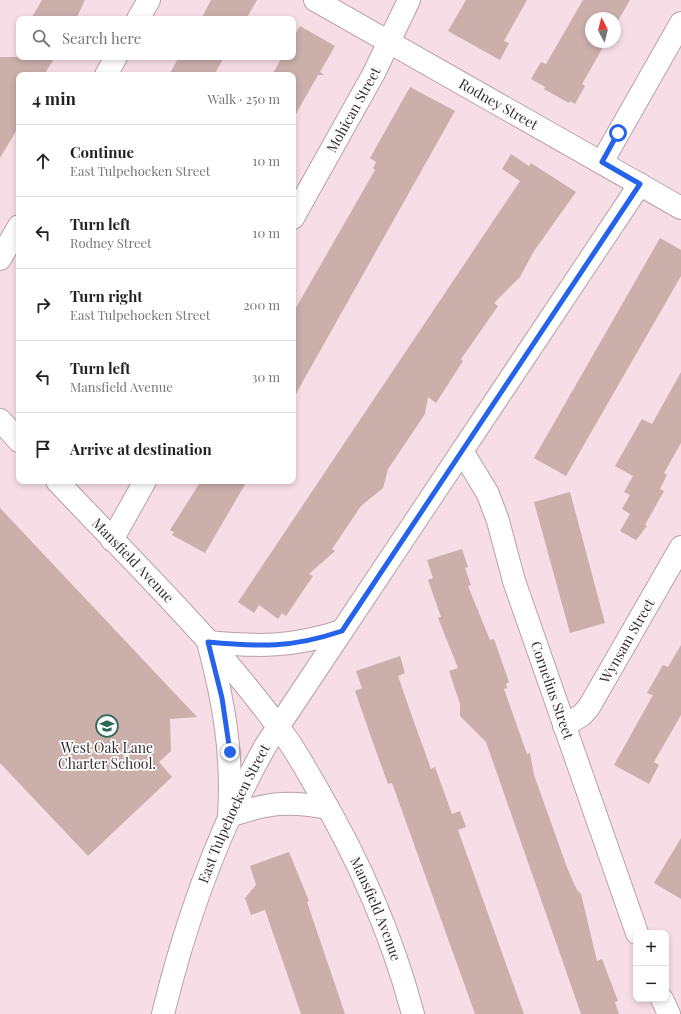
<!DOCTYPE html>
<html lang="en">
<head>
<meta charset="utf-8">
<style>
	:root { --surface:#fff; --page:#f2f2f2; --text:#222; --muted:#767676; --line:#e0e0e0 }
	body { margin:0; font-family:"Playfair Display",serif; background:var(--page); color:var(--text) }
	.controls { position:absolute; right:12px; bottom:12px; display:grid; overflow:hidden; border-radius:8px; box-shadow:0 2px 6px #0003 }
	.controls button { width:36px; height:36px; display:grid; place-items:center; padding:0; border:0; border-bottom:1px solid var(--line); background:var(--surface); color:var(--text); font:20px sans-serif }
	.compass { position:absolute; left:585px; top:12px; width:36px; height:36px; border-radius:50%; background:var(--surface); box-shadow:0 2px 6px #0003; rotate:353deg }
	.stop { position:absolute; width:12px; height:12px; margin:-9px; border:3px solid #2563eb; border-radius:50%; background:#fff }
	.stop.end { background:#2563eb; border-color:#fff; box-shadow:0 1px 4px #0008 }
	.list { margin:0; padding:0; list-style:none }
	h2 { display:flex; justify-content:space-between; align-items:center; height:52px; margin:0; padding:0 16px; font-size:17px }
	h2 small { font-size:13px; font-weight:400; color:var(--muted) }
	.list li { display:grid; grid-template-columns:26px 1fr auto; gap:12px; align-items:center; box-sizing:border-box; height:72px; padding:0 16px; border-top:1px solid var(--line) }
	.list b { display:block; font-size:15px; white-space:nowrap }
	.list p { margin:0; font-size:13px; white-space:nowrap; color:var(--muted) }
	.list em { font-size:13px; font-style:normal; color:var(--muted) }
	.icon { flex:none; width:22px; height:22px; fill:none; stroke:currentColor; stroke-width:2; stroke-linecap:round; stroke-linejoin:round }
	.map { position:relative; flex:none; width:681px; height:1014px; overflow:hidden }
	.search { position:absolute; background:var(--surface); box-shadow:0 2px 6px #0003; left:16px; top:16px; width:280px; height:44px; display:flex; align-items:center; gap:10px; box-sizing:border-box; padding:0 14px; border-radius:8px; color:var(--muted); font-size:15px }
	.panel { position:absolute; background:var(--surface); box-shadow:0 2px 6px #0003; left:16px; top:72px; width:280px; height:412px; border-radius:8px }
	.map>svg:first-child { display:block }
	.building { fill:#caafab }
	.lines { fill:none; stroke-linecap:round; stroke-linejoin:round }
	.minor-casing { stroke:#b9a0a9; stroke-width:24 }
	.minor { stroke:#fff; stroke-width:22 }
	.route { stroke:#2563eb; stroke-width:5 }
	.labels { text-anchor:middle; stroke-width:3.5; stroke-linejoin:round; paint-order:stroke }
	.street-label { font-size:14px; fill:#362c30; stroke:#fff }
	.poi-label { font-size:14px; fill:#362c30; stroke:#fff }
</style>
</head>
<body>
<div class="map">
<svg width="681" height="1014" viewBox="0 0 681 1014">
	<rect width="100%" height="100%" fill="#f7dde6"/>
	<g class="building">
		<path d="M42,0H85L76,19H31Z"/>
		<path d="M211,0H257L246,19H201Z"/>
		<path d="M466,0H527L504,41L509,43L500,60L448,31Z"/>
		<path d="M583,0H630L615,26V18H591V42H606L582,84L585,86L575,104L570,101L569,103L544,89L545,87L531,79L541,62L546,64Z"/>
		<path d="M300,26L335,46L320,72L324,75H318L293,119V75H272L282,57H293V38Z"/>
		<path d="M0,57H55L44,75H19V126L0,158Z"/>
		<path d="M179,57H224L214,75H169Z"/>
		<path d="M410,87L455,111L293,399V313L375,170L373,168L376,162L370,158Z"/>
		<path d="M511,154L529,166L531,163L576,192L534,251L520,277L494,303L498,306L461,359L463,361L436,403L428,397L425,414L388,469L383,488L361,506L332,549L335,551L309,574L313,576L286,616L282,613L278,619L259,605L254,613L238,602L520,181L502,169Z"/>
		<path d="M660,238L681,250V276L566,476L534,458Z"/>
		<path d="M681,372V443L664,473L667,475L660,489L664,491L645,525L647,526L636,540L620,531L630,514L622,509L630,495L624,492L633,476L615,466L642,419L652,424Z"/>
		<path d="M201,481H247L205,553L172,535L174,532L170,530Z"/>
		<path d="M570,492L605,623L570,633L534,502Z"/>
		<path d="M0,508L197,717L170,719L171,751L159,762L172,777L88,856L0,763Z"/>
		<path d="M462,549L468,567L465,568L471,585L468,586L490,640L494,639L509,682L506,684L507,688L504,689L527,754L530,753L534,775L568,870L577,890L581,894L597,961L602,959L618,1001L615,1002L619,1014H581L486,742L460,716V704L449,671L458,668L438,618L441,617L428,580L433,578L427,560Z"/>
		<path d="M681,645V715L654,762L659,765L649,784L614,765L653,695L647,693L663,665L668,667Z"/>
		<path d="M400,656L405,673L398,676L414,722L431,769L435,767L452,814L460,811L466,827L458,830L524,1014H475L392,783L388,784L372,740L355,691L362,688L356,671Z"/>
		<path d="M681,838V899L654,883Z"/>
		<path d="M289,852L309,901L307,902L345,1014H301L265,910L251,915L245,898L256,885L250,866Z"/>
	</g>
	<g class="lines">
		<g class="minor-casing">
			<g id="minor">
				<path id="s1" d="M315,0L681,208"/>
				<path d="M138,19L149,0"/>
				<path d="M106,75L116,57"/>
				<path d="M602,162L681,23"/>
				<path id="s2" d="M293,218L374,73L409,0"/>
				<path d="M0,259L19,226"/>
				<path d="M0,420L19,441"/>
				<path id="s3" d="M462,451L488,494L498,521L514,581L637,933"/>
				<path id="s4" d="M57,481C136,565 220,645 287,739C299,756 309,775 319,792C360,862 392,936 413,1014"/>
				<path d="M112,540L145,481"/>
				<path id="s5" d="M564,726L582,715L589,707L681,547"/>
				<path d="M328,808C288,800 268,803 229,816C233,754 224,702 208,642C259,647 293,647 342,631"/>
				<path d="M662,999L669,1014"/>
				<path id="s6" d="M163,1014C186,919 218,830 266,745L640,184"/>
			</g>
		</g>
		<use href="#minor" class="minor"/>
	</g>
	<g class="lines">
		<path class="route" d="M230,752L222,698L208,642C260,647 292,648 342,631L640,184L602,162L618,133"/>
	</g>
	<defs>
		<g id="school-ring" transform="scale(1.15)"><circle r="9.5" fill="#fff" stroke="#2d6a56" stroke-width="1.5"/><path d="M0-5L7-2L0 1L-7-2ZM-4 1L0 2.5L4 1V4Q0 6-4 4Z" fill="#2d6a56"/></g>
	</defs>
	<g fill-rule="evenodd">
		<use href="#school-ring" x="107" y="726"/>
	</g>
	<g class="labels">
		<g class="street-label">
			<text dy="5" stroke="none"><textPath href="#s1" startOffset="211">Rodney Street</textPath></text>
			<text dy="5" stroke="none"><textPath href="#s2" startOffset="124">Mohican Street</textPath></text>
			<text dy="5" stroke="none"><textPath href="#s4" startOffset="110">Mansfield Avenue</textPath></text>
			<text dy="5" stroke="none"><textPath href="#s5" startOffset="108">Wynsam Street</textPath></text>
			<text dy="5" stroke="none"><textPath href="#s3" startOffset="257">Cornelius Street</textPath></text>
			<text dy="5" stroke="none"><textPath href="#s6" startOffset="213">East Tulpehocken Street</textPath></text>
			<text dy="5" stroke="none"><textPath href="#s4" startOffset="538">Mansfield Avenue</textPath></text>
		</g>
		<g class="poi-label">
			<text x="107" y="753">West Oak Lane<tspan x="107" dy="16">Charter School.</tspan></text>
		</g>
	</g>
</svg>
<div class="controls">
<button>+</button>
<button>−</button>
</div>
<svg class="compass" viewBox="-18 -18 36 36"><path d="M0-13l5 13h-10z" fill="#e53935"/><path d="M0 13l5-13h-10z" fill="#767676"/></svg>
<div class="stop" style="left:618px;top:133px"></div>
<div class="stop end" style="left:230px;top:752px"></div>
<div class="search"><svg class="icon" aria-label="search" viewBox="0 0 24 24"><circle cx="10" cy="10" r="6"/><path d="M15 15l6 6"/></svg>Search here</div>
<section class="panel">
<h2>4 min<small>Walk · 250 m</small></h2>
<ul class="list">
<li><svg class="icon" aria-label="ahead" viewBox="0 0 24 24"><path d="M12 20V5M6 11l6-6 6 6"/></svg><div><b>Continue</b><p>East Tulpehocken Street</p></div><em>10 m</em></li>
<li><svg class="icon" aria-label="left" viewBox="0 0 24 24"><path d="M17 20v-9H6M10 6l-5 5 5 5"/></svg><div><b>Turn left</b><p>Rodney Street</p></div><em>10 m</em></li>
<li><svg class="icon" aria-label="right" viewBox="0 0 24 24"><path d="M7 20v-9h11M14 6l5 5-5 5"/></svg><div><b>Turn right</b><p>East Tulpehocken Street</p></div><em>200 m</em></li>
<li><svg class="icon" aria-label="left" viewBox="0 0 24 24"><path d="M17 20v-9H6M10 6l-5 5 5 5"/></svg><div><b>Turn left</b><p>Mansfield Avenue</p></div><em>30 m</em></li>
<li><svg class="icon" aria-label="arrive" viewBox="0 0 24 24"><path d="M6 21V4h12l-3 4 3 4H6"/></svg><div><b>Arrive at destination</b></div></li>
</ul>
</section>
</div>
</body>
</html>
